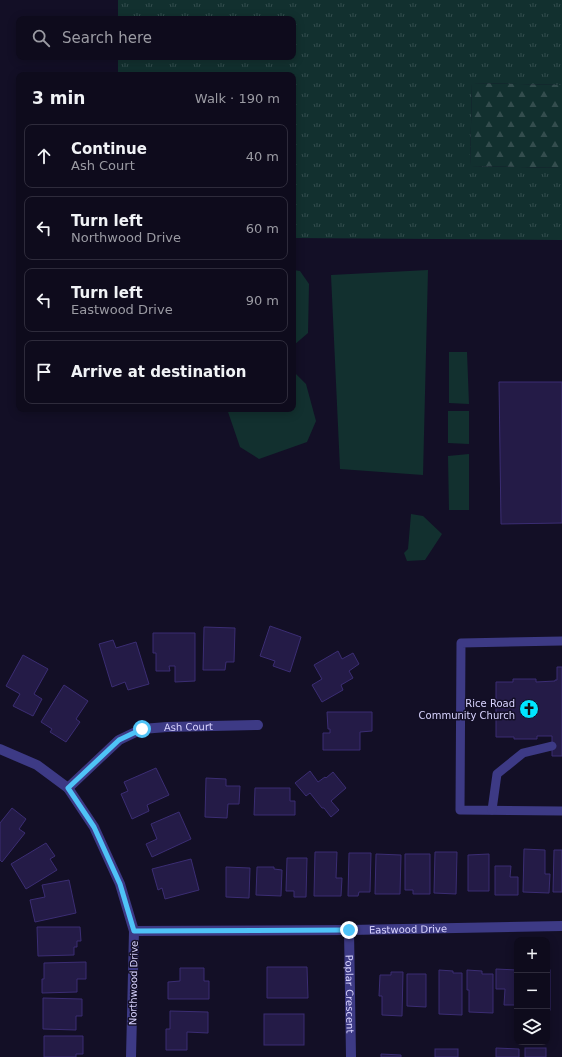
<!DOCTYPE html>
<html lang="en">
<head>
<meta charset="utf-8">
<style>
	:root { --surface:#0e0b1c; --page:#171425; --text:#f1f3f6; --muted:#9b9ba3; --line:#2e2b3b }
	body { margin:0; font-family:"DejaVu Sans",sans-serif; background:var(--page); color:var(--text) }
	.controls { position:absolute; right:12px; bottom:12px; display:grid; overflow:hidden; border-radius:8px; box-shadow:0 2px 10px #0003 }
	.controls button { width:36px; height:36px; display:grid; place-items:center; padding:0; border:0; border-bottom:1px solid var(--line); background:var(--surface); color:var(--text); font:20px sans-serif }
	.stop { position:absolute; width:12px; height:12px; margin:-9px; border:3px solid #4fc3f7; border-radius:50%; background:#fff }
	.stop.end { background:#4fc3f7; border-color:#fff; box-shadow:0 1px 4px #0008 }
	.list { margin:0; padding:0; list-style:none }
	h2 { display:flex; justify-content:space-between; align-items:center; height:52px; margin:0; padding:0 16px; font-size:17px }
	h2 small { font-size:13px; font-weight:400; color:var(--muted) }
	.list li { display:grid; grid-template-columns:26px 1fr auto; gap:12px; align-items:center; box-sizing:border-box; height:64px; margin:0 8px 8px; padding:0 8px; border:1px solid var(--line); border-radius:8px }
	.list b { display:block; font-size:15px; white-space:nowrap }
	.list p { margin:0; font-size:13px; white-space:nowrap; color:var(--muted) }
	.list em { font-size:13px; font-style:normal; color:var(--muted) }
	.icon { flex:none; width:22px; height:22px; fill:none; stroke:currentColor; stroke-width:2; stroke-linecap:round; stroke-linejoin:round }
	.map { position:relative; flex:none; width:562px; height:1057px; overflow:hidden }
	.search { position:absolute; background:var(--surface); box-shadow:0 2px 10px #0003; left:16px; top:16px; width:280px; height:44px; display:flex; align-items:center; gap:10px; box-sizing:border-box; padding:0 14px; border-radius:8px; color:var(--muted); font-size:15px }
	.panel { position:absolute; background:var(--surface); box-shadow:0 2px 10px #0003; left:16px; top:72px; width:280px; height:340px; border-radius:8px }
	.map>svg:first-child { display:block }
	.grass { fill:url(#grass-tufts) }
	.forest { fill:url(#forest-firs) }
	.park { fill:#12302f }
	.building { fill:#241b47; stroke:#3b2d73 }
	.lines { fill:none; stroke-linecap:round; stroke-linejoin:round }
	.service { stroke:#3d3a85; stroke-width:9 }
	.minor { stroke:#3d3a85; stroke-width:10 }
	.route { stroke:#4fc3f7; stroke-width:5 }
	.labels { text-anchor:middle; stroke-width:3; stroke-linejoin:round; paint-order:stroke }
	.poi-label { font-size:10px; fill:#d9d4ff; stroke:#130f26; text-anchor:end }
	.street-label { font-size:10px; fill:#d9d4ff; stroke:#130f26 }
</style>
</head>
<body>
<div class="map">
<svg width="562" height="1057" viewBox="0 0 562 1057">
	<defs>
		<pattern id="grass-tufts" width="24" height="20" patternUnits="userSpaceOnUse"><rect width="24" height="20" fill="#12302f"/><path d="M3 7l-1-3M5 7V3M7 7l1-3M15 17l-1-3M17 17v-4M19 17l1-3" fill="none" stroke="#344d4e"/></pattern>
		<pattern id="forest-firs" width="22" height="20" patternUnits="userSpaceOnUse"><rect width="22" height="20" fill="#12302f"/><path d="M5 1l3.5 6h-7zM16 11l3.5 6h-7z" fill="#344d4e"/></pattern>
	</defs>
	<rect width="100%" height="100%" fill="#130f26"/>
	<path class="grass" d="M118,0H562V85L472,83L470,166L562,168V240L293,238V75H118V57H293V19H118Z"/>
	<path class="forest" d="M472,83L562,85V168L470,166Z"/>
	<g class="park">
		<path d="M293,270L300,271L309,284L308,333L294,345Z"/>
		<path d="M428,270L423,475L340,469L331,275Z"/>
		<path d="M449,352H467L469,404L449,403Z"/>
		<path d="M293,371L306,384L316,421L307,442L259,459L240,447L227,409H293Z"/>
		<path d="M448,411H469V444L448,443Z"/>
		<path d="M469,454V510H449L448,456Z"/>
		<path d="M411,514L423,516L442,534L425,560L407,561L404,553L408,549Z"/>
	</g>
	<g class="building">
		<path d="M499,382H562V523L501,524Z"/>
		<path d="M270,626L301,637L290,672L273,666L275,661L260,656Z"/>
		<path d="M204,627L235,628L234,662H226L225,670H203Z"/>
		<path d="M153,633H195V681L175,682V666H169L170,671H156V653H153Z"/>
		<path d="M113,640L116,648L136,642L149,684L128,690L125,682L112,687L99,644Z"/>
		<path d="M338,651L342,659L353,653L359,664L349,671L353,678L341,685L343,690L322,702L312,685L322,679L314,665Z"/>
		<path d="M23,655L48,669L34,694L42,699L33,716L13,706L20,694L6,686Z"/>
		<path d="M557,667H562V756H552V736H537V739H514V737H496V682H513V679H536V682L555,681V680H557Z"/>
		<path d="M64,685L88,701L76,719L80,722L66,742L50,732L52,729L41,722Z"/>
		<path d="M327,712H372V731L360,732V750H323V733H330V729H328Z"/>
		<path d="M156,768L169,795L147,805L149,811L132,819L121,794L128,791L124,782Z"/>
		<path d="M310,771L318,782L325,777L326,778L333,772L346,788L331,801L339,810L331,817L324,808H322L310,793L306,796L295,783Z"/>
		<path d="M206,778L226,779V786H240L239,804H228L227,818L205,817Z"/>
		<path d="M255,788H290V801H295V815H254Z"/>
		<path d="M12,808L26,819L19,829L25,833L2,862L0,860V823Z"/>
		<path d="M179,812L191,839L152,857L146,844L157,839L151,824Z"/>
		<path d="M46,843L55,856L50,859L57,870L26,889L11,864Z"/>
		<path d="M524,849L545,850V874H550L549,893L523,892Z"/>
		<path d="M554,850H562V892H553Z"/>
		<path d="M315,852H337L336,878H342L341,896H314Z"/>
		<path d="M435,852H457L456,894L434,893Z"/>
		<path d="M349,853H371L370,892H359L358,896H348Z"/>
		<path d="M376,854L401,855L400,894H375Z"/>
		<path d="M405,854H430V894H413V890H405Z"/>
		<path d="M489,854V891H468V855Z"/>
		<path d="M287,858H307L306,897H294V891H286Z"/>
		<path d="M191,859L199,890L165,899L162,888L158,890L152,869Z"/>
		<path d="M495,866H511L510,877H518V895H495Z"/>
		<path d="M226,867L250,868L249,898L226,897Z"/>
		<path d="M257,867H274V869L282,870L281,896L256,895Z"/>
		<path d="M69,880L76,913L35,922L30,900L45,897L42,885Z"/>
		<path d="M37,927H80L81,941H77V947H74V955L38,956Z"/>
		<path d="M86,962V979H77V992L42,993V979H44V963Z"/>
		<path d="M267,967H307L308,998H267Z"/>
		<path d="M180,968H204V981H209V999H168V982L180,981Z"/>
		<path d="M496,969L517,970V1005H504L505,989H496Z"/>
		<path d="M439,970L453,971V973H462V1015L439,1014Z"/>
		<path d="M467,970L482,971V974H493V1013L469,1012V990H467Z"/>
		<rect x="547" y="970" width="3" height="40"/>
		<path d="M391,972H403L402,1016L382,1015V996H379L380,975H391Z"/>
		<path d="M407,974H426V1007L407,1006Z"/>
		<path d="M43,998L82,999V1016H76V1030L43,1029Z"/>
		<path d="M170,1011L208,1012V1033L187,1032V1050H166V1029H170Z"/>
		<rect x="264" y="1014" width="40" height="31"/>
		<path d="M44,1036H83V1054H76V1057H44Z"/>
		<path d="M496,1048L519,1049V1057H496Z"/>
		<rect x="525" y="1048" width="21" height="9"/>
		<rect x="435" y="1049" width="23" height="8"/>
		<path d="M381,1054L401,1055V1057H381Z"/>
	</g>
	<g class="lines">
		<g class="service">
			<path d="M562,641L461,643L460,810L562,811"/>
			<path d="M492,810L497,774L523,753L552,746"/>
		</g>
		<g class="minor">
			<path d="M0,749L37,765L68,788L94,827L120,884L134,931L131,1057"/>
			<path id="s1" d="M68,788L119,740L142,729L167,727L258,725"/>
			<path id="s2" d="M349,930L351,1057"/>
			<path id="s3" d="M134,931L349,930L562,926"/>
		</g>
	</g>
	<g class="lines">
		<path class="route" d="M142,729L119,740L68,788L94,827L120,884L134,931L349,930"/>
	</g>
	<defs>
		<g id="church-disc" transform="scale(1)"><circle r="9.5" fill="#00e5ff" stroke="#130f26"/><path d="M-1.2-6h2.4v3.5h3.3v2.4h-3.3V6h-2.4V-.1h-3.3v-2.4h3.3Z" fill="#111"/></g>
	</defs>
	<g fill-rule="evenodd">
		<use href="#church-disc" x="529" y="709"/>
	</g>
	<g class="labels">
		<g class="poi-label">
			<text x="515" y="707">Rice Road<tspan x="515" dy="12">Community Church</tspan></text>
		</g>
		<g class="street-label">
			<text dy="4" stroke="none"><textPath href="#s1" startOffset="142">Ash Court</textPath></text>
			<text dy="4" stroke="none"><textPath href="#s3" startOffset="274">Eastwood Drive</textPath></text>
			<text transform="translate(133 983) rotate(-89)" y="4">Northwood Drive</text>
			<text dy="4" stroke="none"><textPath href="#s2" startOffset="64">Poplar Crescent</textPath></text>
		</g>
	</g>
</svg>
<div class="controls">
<button>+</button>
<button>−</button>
<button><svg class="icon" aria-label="layers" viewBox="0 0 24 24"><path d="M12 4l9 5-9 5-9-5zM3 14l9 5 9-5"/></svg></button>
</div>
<div class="stop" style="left:142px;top:729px"></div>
<div class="stop end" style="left:349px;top:930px"></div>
<div class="search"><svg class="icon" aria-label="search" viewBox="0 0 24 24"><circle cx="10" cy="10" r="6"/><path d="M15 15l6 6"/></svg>Search here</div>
<section class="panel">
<h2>3 min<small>Walk · 190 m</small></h2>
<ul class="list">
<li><svg class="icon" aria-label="ahead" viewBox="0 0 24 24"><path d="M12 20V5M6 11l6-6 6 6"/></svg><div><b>Continue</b><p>Ash Court</p></div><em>40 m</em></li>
<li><svg class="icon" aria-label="left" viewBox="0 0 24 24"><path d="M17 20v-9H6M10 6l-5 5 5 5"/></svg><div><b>Turn left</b><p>Northwood Drive</p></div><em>60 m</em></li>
<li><svg class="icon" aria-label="left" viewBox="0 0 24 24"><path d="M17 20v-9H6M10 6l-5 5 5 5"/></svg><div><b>Turn left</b><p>Eastwood Drive</p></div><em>90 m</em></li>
<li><svg class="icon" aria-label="arrive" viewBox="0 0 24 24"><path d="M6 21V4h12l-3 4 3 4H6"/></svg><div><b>Arrive at destination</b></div></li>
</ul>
</section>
</div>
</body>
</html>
